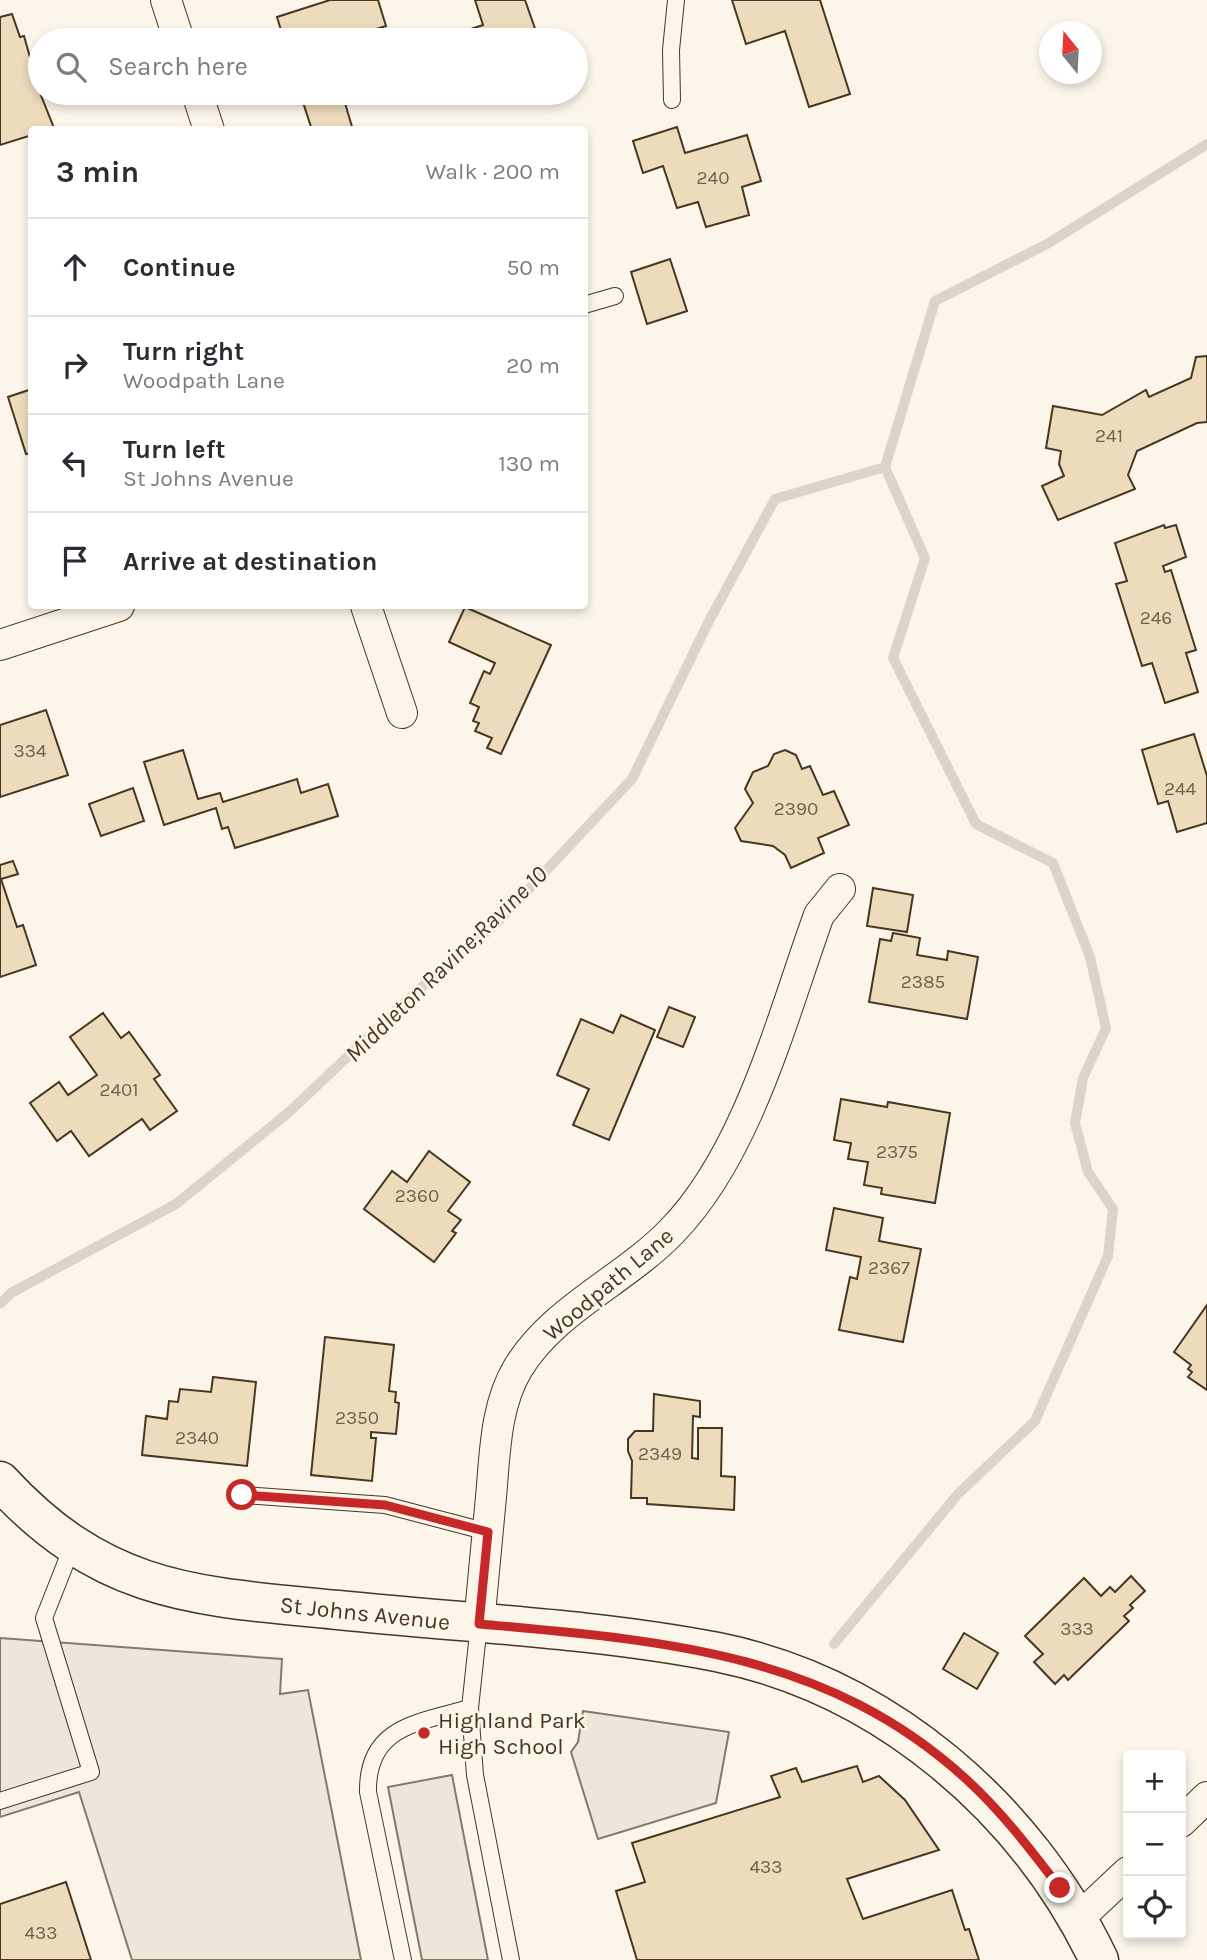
<!DOCTYPE html>
<html lang="en">
<head>
<meta charset="utf-8">
<style>
	:root { --surface:#fff; --page:#f2f2f3; --text:#2b2b33; --muted:#7c7c81; --line:#e1e1e2 }
	body { margin:0; font-family:Karla,sans-serif; background:var(--page); color:var(--text) }
	.controls { position:absolute; right:21px; bottom:21px; display:grid; overflow:hidden; border-radius:7px; box-shadow:0 4px 10px #0003 }
	.controls button { width:63px; height:63px; display:grid; place-items:center; padding:0; border:0; border-bottom:2px solid var(--line); background:var(--surface); color:var(--text); font:35px sans-serif }
	.compass { position:absolute; left:1039px; top:21px; width:63px; height:63px; border-radius:50%; background:var(--surface); box-shadow:0 4px 10px #0003; rotate:342deg }
	.stop { position:absolute; width:21px; height:21px; margin:-16px; border:5px solid #c62828; border-radius:50%; background:#fff }
	.stop.end { background:#c62828; border-color:#fff; box-shadow:0 2px 7px #0008 }
	.list { margin:0; padding:0; list-style:none }
	h2 { display:flex; justify-content:space-between; align-items:center; height:91px; margin:0; padding:0 28px; font-size:30px }
	h2 small { font-size:23px; font-weight:400; color:var(--muted) }
	.list li { display:grid; grid-template-columns:46px 1fr auto; gap:21px; align-items:center; box-sizing:border-box; height:98px; padding:0 28px; border-top:2px solid var(--line) }
	.list b { display:block; font-size:26px; white-space:nowrap }
	.list p { margin:0; font-size:23px; white-space:nowrap; color:var(--muted) }
	.list em { font-size:23px; font-style:normal; color:var(--muted) }
	.icon { flex:none; width:38px; height:38px; fill:none; stroke:currentColor; stroke-width:2; stroke-linecap:round; stroke-linejoin:round }
	.map { position:relative; flex:none; width:1207px; height:1960px; overflow:hidden }
	.search { position:absolute; background:var(--surface); box-shadow:0 4px 10px #0003; left:28px; top:28px; width:560px; height:77px; display:flex; align-items:center; gap:18px; box-sizing:border-box; padding:0 24px; border-radius:38px; color:var(--muted); font-size:26px }
	.panel { position:absolute; background:var(--surface); box-shadow:0 4px 10px #0003; left:28px; top:126px; width:560px; height:483px; border-radius:7px }
	.map>svg:first-child { display:block }
	.parking { fill:#ede7d9; stroke:#887966; stroke-width:2 }
	.lines { fill:none; stroke-linecap:round; stroke-linejoin:round }
	.stream { stroke:#dcd4c6; stroke-width:10 }
	.building { fill:#ecdcbc; stroke:#4a3520; stroke-width:2 }
	.service-casing { stroke:#4a3520; stroke-width:18 }
	.minor-casing { stroke:#4a3520; stroke-width:32 }
	.tertiary-casing { stroke:#4a3520; stroke-width:41 }
	.service { stroke:#fbf6e9; stroke-width:16 }
	.minor { stroke:#fbf6e9; stroke-width:30 }
	.tertiary { stroke:#fbf6e9; stroke-width:38 }
	.route { stroke:#c62828; stroke-width:9 }
	.poi-dot { fill:#c62828; stroke:#fbf6e9; stroke-width:2.5 }
	.labels { text-anchor:middle; stroke-width:5; stroke-linejoin:round; paint-order:stroke }
	.number-label { font-size:19px; fill:#725f47 }
	.street-label { font-size:23px; fill:#4a3520; stroke:#fbf6e9 }
	.poi-label { font-size:23px; fill:#4a3520; stroke:#fbf6e9; text-anchor:start }
	.water-label { font-size:24px; font-style:italic; fill:#4a3520; stroke:#fbf6e9 }
</style>
</head>
<body>
<div class="map">
<svg width="1207" height="1960" viewBox="0 0 1207 1960">
	<rect width="100%" height="100%" fill="#fbf6e9"/>
	<g class="parking">
		<path d="M0,1638L282,1659L280,1694L308,1690L361,1960H132L79,1792L0,1817Z"/>
		<path d="M583,1711L729,1732L716,1803L598,1839L571,1752L578,1742Z"/>
		<path d="M452,1775L488,1960H422L388,1787Z"/>
	</g>
	<g class="lines">
		<g class="stream">
			<path d="M0,1304L11,1293L176,1204L288,1113L415,993L496,924L632,779L709,621L775,499L885,467"/>
			<path d="M834,1644L958,1494L1035,1421L1108,1256L1113,1209L1088,1172L1075,1123L1083,1078L1106,1028L1090,957L1053,863L976,824L893,658L925,558L885,467L935,301L1047,244L1207,144"/>
		</g>
	</g>
	<g class="building">
		<path d="M330,0H378L386,26L366,32L368,40H284L277,17Z"/>
		<path d="M475,0H525L539,40H468L465,31L483,25Z"/>
		<path d="M732,0H820L850,94L809,107L785,31L746,44Z"/>
		<path d="M12,14L20,37L24,36L40,93L54,128L32,130V135L0,145V17Z"/>
		<path d="M300,93H319L322,100L342,93L353,130H312Z"/>
		<path d="M677,127L685,153L747,135L761,181L742,187L749,215L706,227L698,202L677,208L663,166L643,173L633,141Z"/>
		<path d="M670,259L687,311L647,324L631,272Z"/>
		<path d="M1207,356V422L1197,423L1137,451L1128,475L1135,489L1058,520L1042,486L1064,476L1059,464L1061,451L1046,448L1053,406L1102,415L1146,390L1149,397L1191,378L1196,357Z"/>
		<path d="M32,389V453L26,454L8,397Z"/>
		<path d="M1164,525L1165,528L1176,525L1186,557L1163,566L1165,572L1171,570L1196,650L1186,653L1198,692L1165,703L1152,663L1142,666L1116,584L1127,581L1115,543Z"/>
		<path d="M465,607L551,645L501,754L487,748L492,738L475,731L479,723L473,721L479,707L470,703L484,671L490,674L495,663L449,642Z"/>
		<path d="M46,710L68,775L0,797V725Z"/>
		<path d="M1194,734L1207,776V823L1177,832L1168,801L1158,804L1142,750Z"/>
		<path d="M183,750L198,799L220,793L223,802L297,779L301,793L328,784L338,816L235,848L228,827L222,829L216,808L164,825L144,762Z"/>
		<path d="M785,750L796,755L802,769L810,766L823,795L834,791L849,825L818,838L824,853L791,868L785,855L773,846L741,841L735,828L753,803L745,789L753,772L768,766L774,754Z"/>
		<path d="M133,788L144,821L101,836L89,804Z"/>
		<path d="M13,861L18,874L1,879L17,927L23,925L36,965L0,977V865Z"/>
		<path d="M873,888L913,895L907,932L867,926Z"/>
		<path d="M893,933L920,938L917,955L947,960L948,951L978,957L967,1019L869,1002L880,939L891,941Z"/>
		<path d="M669,1007L695,1017L683,1047L657,1037Z"/>
		<path d="M103,1013L121,1038L129,1032L160,1075L154,1079L177,1111L150,1130L142,1119L89,1156L71,1131L57,1141L30,1103L59,1082L68,1095L97,1075L70,1037Z"/>
		<path d="M621,1015L655,1030L609,1140L573,1125L589,1089L557,1075L581,1019L613,1033Z"/>
		<path d="M841,1099L887,1107L888,1102L950,1113L935,1203L881,1194L882,1188L864,1185L868,1162L848,1159L851,1143L834,1140Z"/>
		<path d="M429,1151L470,1182L448,1211L461,1220L452,1231L456,1233L434,1262L364,1209L392,1171L407,1182Z"/>
		<path d="M834,1208L883,1218L879,1241L921,1249L903,1342L839,1330L850,1277L857,1279L861,1257L826,1250Z"/>
		<path d="M1207,1305V1390L1188,1377L1192,1372L1188,1369L1191,1365L1174,1352Z"/>
		<path d="M325,1337L394,1345L389,1391L396,1392L395,1402L399,1403L396,1434L371,1432V1438H376L372,1481L311,1475Z"/>
		<path d="M213,1377L256,1382L247,1466L142,1455L146,1416L167,1419L169,1401L178,1402L180,1389L211,1392Z"/>
		<path d="M654,1394L700,1401V1417L693,1416L692,1458L698,1459V1428H722L721,1476L735,1477L734,1510L647,1504V1498H631L632,1461L628,1451V1439L635,1431H653Z"/>
		<path d="M1131,1576L1145,1591L1130,1605L1133,1608L1124,1616L1129,1621L1068,1680L1064,1675L1055,1684L1034,1662L1043,1654L1025,1636L1084,1578L1101,1596L1110,1587L1115,1592Z"/>
		<path d="M964,1633L998,1653L977,1689L943,1669Z"/>
		<path d="M857,1766L863,1782L879,1776L905,1800L939,1850L847,1879L863,1919L952,1890L965,1930L969,1929L979,1960H637L616,1891L645,1882L632,1843L780,1797L771,1776L796,1768L802,1782Z"/>
		<path d="M66,1882L91,1960H0V1904Z"/>
	</g>
	<g class="lines">
		<g class="service-casing">
			<g id="service">
				<path d="M672,100L671,50L676,0"/>
				<path d="M584,305L615,296"/>
				<path d="M242,1495L385,1505L488,1532"/>
				<path d="M479,1624L470,1708L475,1775L511,1960"/>
				<path d="M0,1801L91,1772L44,1618L72,1547"/>
				<path d="M403,1960L368,1792C367,1726 418,1723 470,1708"/>
			</g>
		</g>
		<g class="minor-casing">
			<g id="minor">
				<path d="M166,0L179,40"/>
				<path d="M197,93L209,130"/>
				<path d="M366,606L402,713"/>
				<path d="M0,645L119,606"/>
				<path d="M479,1624C483,1582 487,1539 491,1497C495,1454 495,1406 518,1368C554,1309 625,1280 672,1231C748,1153 782,1017 819,915L840,889"/>
				<path d="M1181,1822L1207,1797"/>
				<path d="M1079,1918L1128,1872"/>
			</g>
		</g>
		<g class="tertiary-casing">
			<path id="tertiary" d="M0,1481C104,1594 194,1596 338,1610C464,1623 593,1628 717,1652C885,1686 1026,1808 1099,1960"/>
		</g>
		<use href="#service" class="service"/>
		<use href="#minor" class="minor"/>
		<use href="#tertiary" class="tertiary"/>
	</g>
	<g class="lines">
		<path class="route" d="M242,1495L385,1505L488,1532L479,1624C657,1640 826,1651 966,1779C1002,1812 1031,1850 1060,1888"/>
	</g>
	<circle class="poi-dot" cx="424" cy="1733" r="7"/>
	<g class="labels">
		<g class="number-label">
			<text x="713" y="184">240</text>
			<text x="1109" y="442">241</text>
			<text x="1156" y="624">246</text>
			<text x="30" y="757">334</text>
			<text x="1180" y="795">244</text>
			<text x="796" y="815">2390</text>
			<text x="923" y="988">2385</text>
			<text x="119" y="1096">2401</text>
			<text x="897" y="1158">2375</text>
			<text x="417" y="1202">2360</text>
			<text x="889" y="1274">2367</text>
			<text x="357" y="1424">2350</text>
			<text x="197" y="1444">2340</text>
			<text x="660" y="1460">2349</text>
			<text x="1077" y="1635">333</text>
			<text x="766" y="1873">433</text>
			<text x="41" y="1939">433</text>
		</g>
		<g class="street-label">
			<text transform="translate(608 1284) rotate(-40)" y="8">Woodpath Lane</text>
			<text transform="translate(365 1613) rotate(6)" y="8">St Johns Avenue</text>
		</g>
		<g class="poi-label">
			<text x="438" y="1728">Highland Park<tspan x="438" dy="26">High School</tspan></text>
		</g>
		<g class="water-label">
			<text transform="translate(446 964) rotate(-44)" y="8">Middleton Ravine;Ravine 10</text>
		</g>
	</g>
</svg>
<div class="controls">
<button>+</button>
<button>−</button>
<button><svg class="icon" aria-label="locate" viewBox="0 0 24 24"><circle cx="12" cy="12" r="6"/><path d="M12 2v4M12 18v4M2 12h4M18 12h4"/></svg></button>
</div>
<svg class="compass" viewBox="-18 -18 36 36"><path d="M0-13l5 13h-10z" fill="#e53935"/><path d="M0 13l5-13h-10z" fill="#7c7c81"/></svg>
<div class="stop" style="left:242px;top:1495px"></div>
<div class="stop end" style="left:1060px;top:1888px"></div>
<div class="search"><svg class="icon" aria-label="search" viewBox="0 0 24 24"><circle cx="10" cy="10" r="6"/><path d="M15 15l6 6"/></svg>Search here</div>
<section class="panel">
<h2>3 min<small>Walk · 200 m</small></h2>
<ul class="list">
<li><svg class="icon" aria-label="ahead" viewBox="0 0 24 24"><path d="M12 20V5M6 11l6-6 6 6"/></svg><div><b>Continue</b></div><em>50 m</em></li>
<li><svg class="icon" aria-label="right" viewBox="0 0 24 24"><path d="M7 20v-9h11M14 6l5 5-5 5"/></svg><div><b>Turn right</b><p>Woodpath Lane</p></div><em>20 m</em></li>
<li><svg class="icon" aria-label="left" viewBox="0 0 24 24"><path d="M17 20v-9H6M10 6l-5 5 5 5"/></svg><div><b>Turn left</b><p>St Johns Avenue</p></div><em>130 m</em></li>
<li><svg class="icon" aria-label="arrive" viewBox="0 0 24 24"><path d="M6 21V4h12l-3 4 3 4H6"/></svg><div><b>Arrive at destination</b></div></li>
</ul>
</section>
</div>
</body>
</html>
